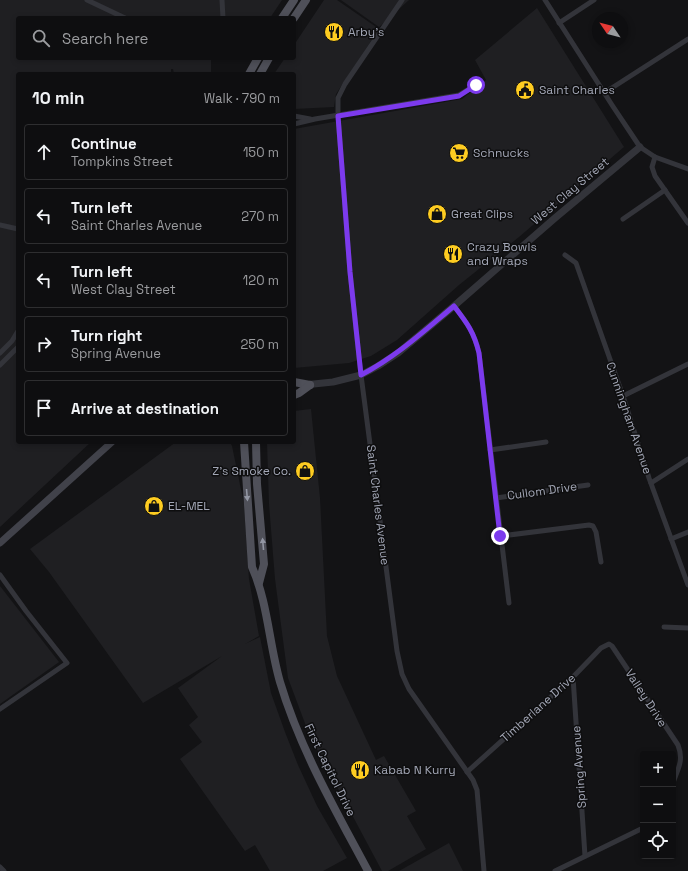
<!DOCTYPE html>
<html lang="en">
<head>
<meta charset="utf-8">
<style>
	:root { --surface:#0e0e10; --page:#171719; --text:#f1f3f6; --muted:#9b9c9f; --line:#2e2e30 }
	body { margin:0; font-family:"Space Grotesk",sans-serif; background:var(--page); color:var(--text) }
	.controls { position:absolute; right:12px; bottom:12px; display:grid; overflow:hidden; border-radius:4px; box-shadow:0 2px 6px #0003 }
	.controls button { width:36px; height:36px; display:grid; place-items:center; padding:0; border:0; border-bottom:1px solid var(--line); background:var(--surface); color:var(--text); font:20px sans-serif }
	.compass { position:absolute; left:592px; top:12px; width:36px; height:36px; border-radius:50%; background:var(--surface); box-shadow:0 2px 6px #0003; rotate:305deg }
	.stop { position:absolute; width:12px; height:12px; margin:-9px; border:3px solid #7c3aed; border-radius:50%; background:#fff }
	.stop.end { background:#7c3aed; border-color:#fff; box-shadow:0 1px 4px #0008 }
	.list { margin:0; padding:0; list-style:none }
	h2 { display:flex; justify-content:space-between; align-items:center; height:52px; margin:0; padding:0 16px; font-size:17px }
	h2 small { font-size:13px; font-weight:400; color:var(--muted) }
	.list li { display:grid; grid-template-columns:26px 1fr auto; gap:12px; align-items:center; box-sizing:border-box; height:56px; margin:0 8px 8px; padding:0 8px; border:1px solid var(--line); border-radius:4px }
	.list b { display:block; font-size:15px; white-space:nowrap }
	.list p { margin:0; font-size:13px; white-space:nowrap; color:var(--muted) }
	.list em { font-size:13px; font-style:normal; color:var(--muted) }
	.icon { flex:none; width:22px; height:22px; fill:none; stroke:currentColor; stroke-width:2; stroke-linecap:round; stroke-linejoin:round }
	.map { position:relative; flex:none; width:688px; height:871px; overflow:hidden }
	.search { position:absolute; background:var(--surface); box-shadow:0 2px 6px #0003; left:16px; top:16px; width:280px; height:44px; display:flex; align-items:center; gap:10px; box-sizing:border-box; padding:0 14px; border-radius:4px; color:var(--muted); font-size:15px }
	.panel { position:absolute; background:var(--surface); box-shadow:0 2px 6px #0003; left:16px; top:72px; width:280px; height:372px; border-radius:4px }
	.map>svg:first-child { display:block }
	.built { fill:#1f1f22 }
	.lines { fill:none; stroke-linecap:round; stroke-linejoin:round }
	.minor { stroke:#33343a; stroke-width:5 }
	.tertiary { stroke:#33343a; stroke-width:7 }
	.secondary { stroke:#41424a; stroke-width:7 }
	.primary { stroke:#4f5059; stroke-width:8 }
	.oneway { fill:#9296a3 }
	.route { stroke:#7c3aed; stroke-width:5 }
	.labels { text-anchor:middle; stroke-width:3; stroke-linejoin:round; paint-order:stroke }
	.poi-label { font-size:12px; fill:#a3a7b6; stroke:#0e0e0f; text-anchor:start }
	.street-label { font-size:12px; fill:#a3a7b6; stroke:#0e0e0f }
</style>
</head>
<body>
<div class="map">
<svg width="688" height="871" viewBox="0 0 688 871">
	<rect width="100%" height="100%" fill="#131315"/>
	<g class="built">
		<path d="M0,0H282L270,18H18V58H211V74H174L173,69H171V74H18V442H91L0,527Z"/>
		<path d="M324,0H337L379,29L336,94L334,107L294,109V74H274L285,58H294V45Z"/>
		<path d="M341,0H409L379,27Z"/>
		<path d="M537,8L624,147L519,237L459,285L397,340L371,356L349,363L294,368V129L462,99L486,80L475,60Z"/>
		<path d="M311,409L320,498L327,636L337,676L376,760L384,756L416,811L407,816L426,849L388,871H382L309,734L288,678L275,579L269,504L267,442H294V411Z"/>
		<path d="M176,442H230L232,446L244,504L249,579L259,636L245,644L260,637L271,693L285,732L298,765L317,806L347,858L323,871H270L255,845L245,851L180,759L202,742L189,725L198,717L178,688L222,656L143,703L49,572L30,549Z"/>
		<path d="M0,586L59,662L0,704Z"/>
		<path d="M449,843L463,871H399Z"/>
	</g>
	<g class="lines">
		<g class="minor">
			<path d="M87,0L125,18"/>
			<path d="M222,0L223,18"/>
			<path d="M402,0L345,84L338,98V116L350,272L361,375L397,651L402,674L409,689L473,780L477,790L484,871"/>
			<path d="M545,0L612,105L640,147L655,157L688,169"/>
			<path d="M559,23L594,0"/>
			<path d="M604,93L688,39"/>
			<path d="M294,116L310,119"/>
			<path d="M294,124L315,119L459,95L476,85"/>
			<path d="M655,157L652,167L655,176L688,223"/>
			<path d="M623,219L665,190"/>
			<path d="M0,225L18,229"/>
			<path d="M565,255L576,263L623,396L649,478L688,585"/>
			<path d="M454,306C467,323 474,332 479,353L509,603"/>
			<path d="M0,353L12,341L18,331"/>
			<path d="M0,365L18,347"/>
			<path d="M623,396L688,364"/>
			<path d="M490,450L546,442"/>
			<path d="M651,483L688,459"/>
			<path d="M496,498L588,485"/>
			<path d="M501,536L589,525L593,526L596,532L601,562"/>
			<path d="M671,539L688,532"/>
			<path d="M0,575L26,611L67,663L0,709"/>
			<path d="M664,627L688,628"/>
			<path d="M573,677L585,856"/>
			<path d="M467,772L573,677L601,648L609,644L612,646L678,745C684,761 678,768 673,783"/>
			<path d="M0,867L4,871"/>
			<path d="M555,871L643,828"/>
		</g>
		<path class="tertiary" d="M304,385L333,382L361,375L378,366L398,353L454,306L555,218L640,147"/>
		<path class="secondary" d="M0,543L112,442"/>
		<g class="primary">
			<path d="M282,18L294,0"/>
			<path d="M294,18L306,0"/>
			<path d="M249,74L258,58"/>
			<path d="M260,74L269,58"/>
			<path d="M294,382L310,385"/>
			<path d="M294,395L299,393L310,385"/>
			<path d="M244,442L252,567C268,603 269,644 280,682C300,749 335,809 368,871"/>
			<path d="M256,442L257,484L264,564L259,583"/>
		</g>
	</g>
	<defs><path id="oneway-solid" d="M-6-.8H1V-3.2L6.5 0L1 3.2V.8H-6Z"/></defs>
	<g class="oneway">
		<use href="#oneway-solid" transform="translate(247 495) rotate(85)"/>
		<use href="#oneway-solid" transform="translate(263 544) rotate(-95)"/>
	</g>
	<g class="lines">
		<path class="route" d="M476,85L459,96L338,116L350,272L361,375C396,357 424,331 454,306C467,323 474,332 479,353L500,536"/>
	</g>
	<defs>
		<g id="restaurant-disc" transform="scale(1)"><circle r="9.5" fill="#fecc21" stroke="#0e0e0f"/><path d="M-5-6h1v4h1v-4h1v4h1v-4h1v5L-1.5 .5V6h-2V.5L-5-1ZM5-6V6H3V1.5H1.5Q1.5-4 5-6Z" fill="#111"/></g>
		<g id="civic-disc" transform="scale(1)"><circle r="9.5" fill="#fecc21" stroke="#0e0e0f"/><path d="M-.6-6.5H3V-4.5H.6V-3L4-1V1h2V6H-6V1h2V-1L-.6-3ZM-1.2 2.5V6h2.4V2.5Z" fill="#111"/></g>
		<g id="supermarket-disc" transform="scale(1)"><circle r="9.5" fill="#fecc21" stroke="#0e0e0f"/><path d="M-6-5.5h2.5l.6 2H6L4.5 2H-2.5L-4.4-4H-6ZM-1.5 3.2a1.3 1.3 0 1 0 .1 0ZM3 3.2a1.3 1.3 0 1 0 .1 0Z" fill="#111"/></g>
		<g id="shop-disc" transform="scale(1)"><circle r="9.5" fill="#fecc21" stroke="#0e0e0f"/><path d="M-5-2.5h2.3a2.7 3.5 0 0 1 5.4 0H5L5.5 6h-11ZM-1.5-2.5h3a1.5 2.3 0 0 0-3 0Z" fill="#111"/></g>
	</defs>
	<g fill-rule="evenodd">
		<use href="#restaurant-disc" x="334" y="32"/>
		<use href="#civic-disc" x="525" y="90"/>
		<use href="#supermarket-disc" x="459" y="153"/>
		<use href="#shop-disc" x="437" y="214"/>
		<use href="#restaurant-disc" x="453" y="254"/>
		<use href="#shop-disc" x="305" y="471"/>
		<use href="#shop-disc" x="154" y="506"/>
		<use href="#restaurant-disc" x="360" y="770"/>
	</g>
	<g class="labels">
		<g class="poi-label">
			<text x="348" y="36">Arby's</text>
			<text x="539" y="94">Saint Charles</text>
			<text x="473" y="157">Schnucks</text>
			<text x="451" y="218">Great Clips</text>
			<text x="467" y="251">Crazy Bowls<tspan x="467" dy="14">and Wraps</tspan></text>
			<text x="291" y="475" text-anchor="end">Z’s Smoke Co.</text>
			<text x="168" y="510">EL-MEL</text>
			<text x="374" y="774">Kabab N Kurry</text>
		</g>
		<g class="street-label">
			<text transform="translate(570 191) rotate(-40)" y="4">West Clay Street</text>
			<text transform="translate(629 418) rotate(71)" y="4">Cunningham Avenue</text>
			<text transform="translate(542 491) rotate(-8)" y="4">Cullom Drive</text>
			<text transform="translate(378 505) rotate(83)" y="4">Saint Charles Avenue</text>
			<text transform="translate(646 698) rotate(57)" y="4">Valley Drive</text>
			<text transform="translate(538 708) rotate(-42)" y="4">Timberlane Drive</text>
			<text transform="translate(579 767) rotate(-94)" y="4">Spring Avenue</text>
			<text transform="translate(330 770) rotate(64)" y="4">First Capitol Drive</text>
		</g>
	</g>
</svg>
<div class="controls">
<button>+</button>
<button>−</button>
<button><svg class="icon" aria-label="locate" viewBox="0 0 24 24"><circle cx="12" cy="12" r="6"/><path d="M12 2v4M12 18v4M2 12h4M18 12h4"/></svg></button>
</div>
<svg class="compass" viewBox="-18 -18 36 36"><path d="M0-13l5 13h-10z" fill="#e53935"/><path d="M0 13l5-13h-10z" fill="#9b9c9f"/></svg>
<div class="stop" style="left:476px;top:85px"></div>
<div class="stop end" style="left:500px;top:536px"></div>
<div class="search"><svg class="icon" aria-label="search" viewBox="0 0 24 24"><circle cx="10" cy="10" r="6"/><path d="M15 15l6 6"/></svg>Search here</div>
<section class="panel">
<h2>10 min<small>Walk · 790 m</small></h2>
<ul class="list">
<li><svg class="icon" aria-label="ahead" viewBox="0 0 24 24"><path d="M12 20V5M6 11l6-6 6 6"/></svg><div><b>Continue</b><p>Tompkins Street</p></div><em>150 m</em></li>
<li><svg class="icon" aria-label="left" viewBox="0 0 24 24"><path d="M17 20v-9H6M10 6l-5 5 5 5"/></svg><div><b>Turn left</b><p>Saint Charles Avenue</p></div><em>270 m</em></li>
<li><svg class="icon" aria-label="left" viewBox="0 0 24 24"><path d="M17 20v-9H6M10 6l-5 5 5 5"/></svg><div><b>Turn left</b><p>West Clay Street</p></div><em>120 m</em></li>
<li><svg class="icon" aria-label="right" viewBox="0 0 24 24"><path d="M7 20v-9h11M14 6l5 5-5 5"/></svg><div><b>Turn right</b><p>Spring Avenue</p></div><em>250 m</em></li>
<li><svg class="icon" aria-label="arrive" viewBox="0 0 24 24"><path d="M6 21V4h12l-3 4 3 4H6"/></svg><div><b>Arrive at destination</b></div></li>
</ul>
</section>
</div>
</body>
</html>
